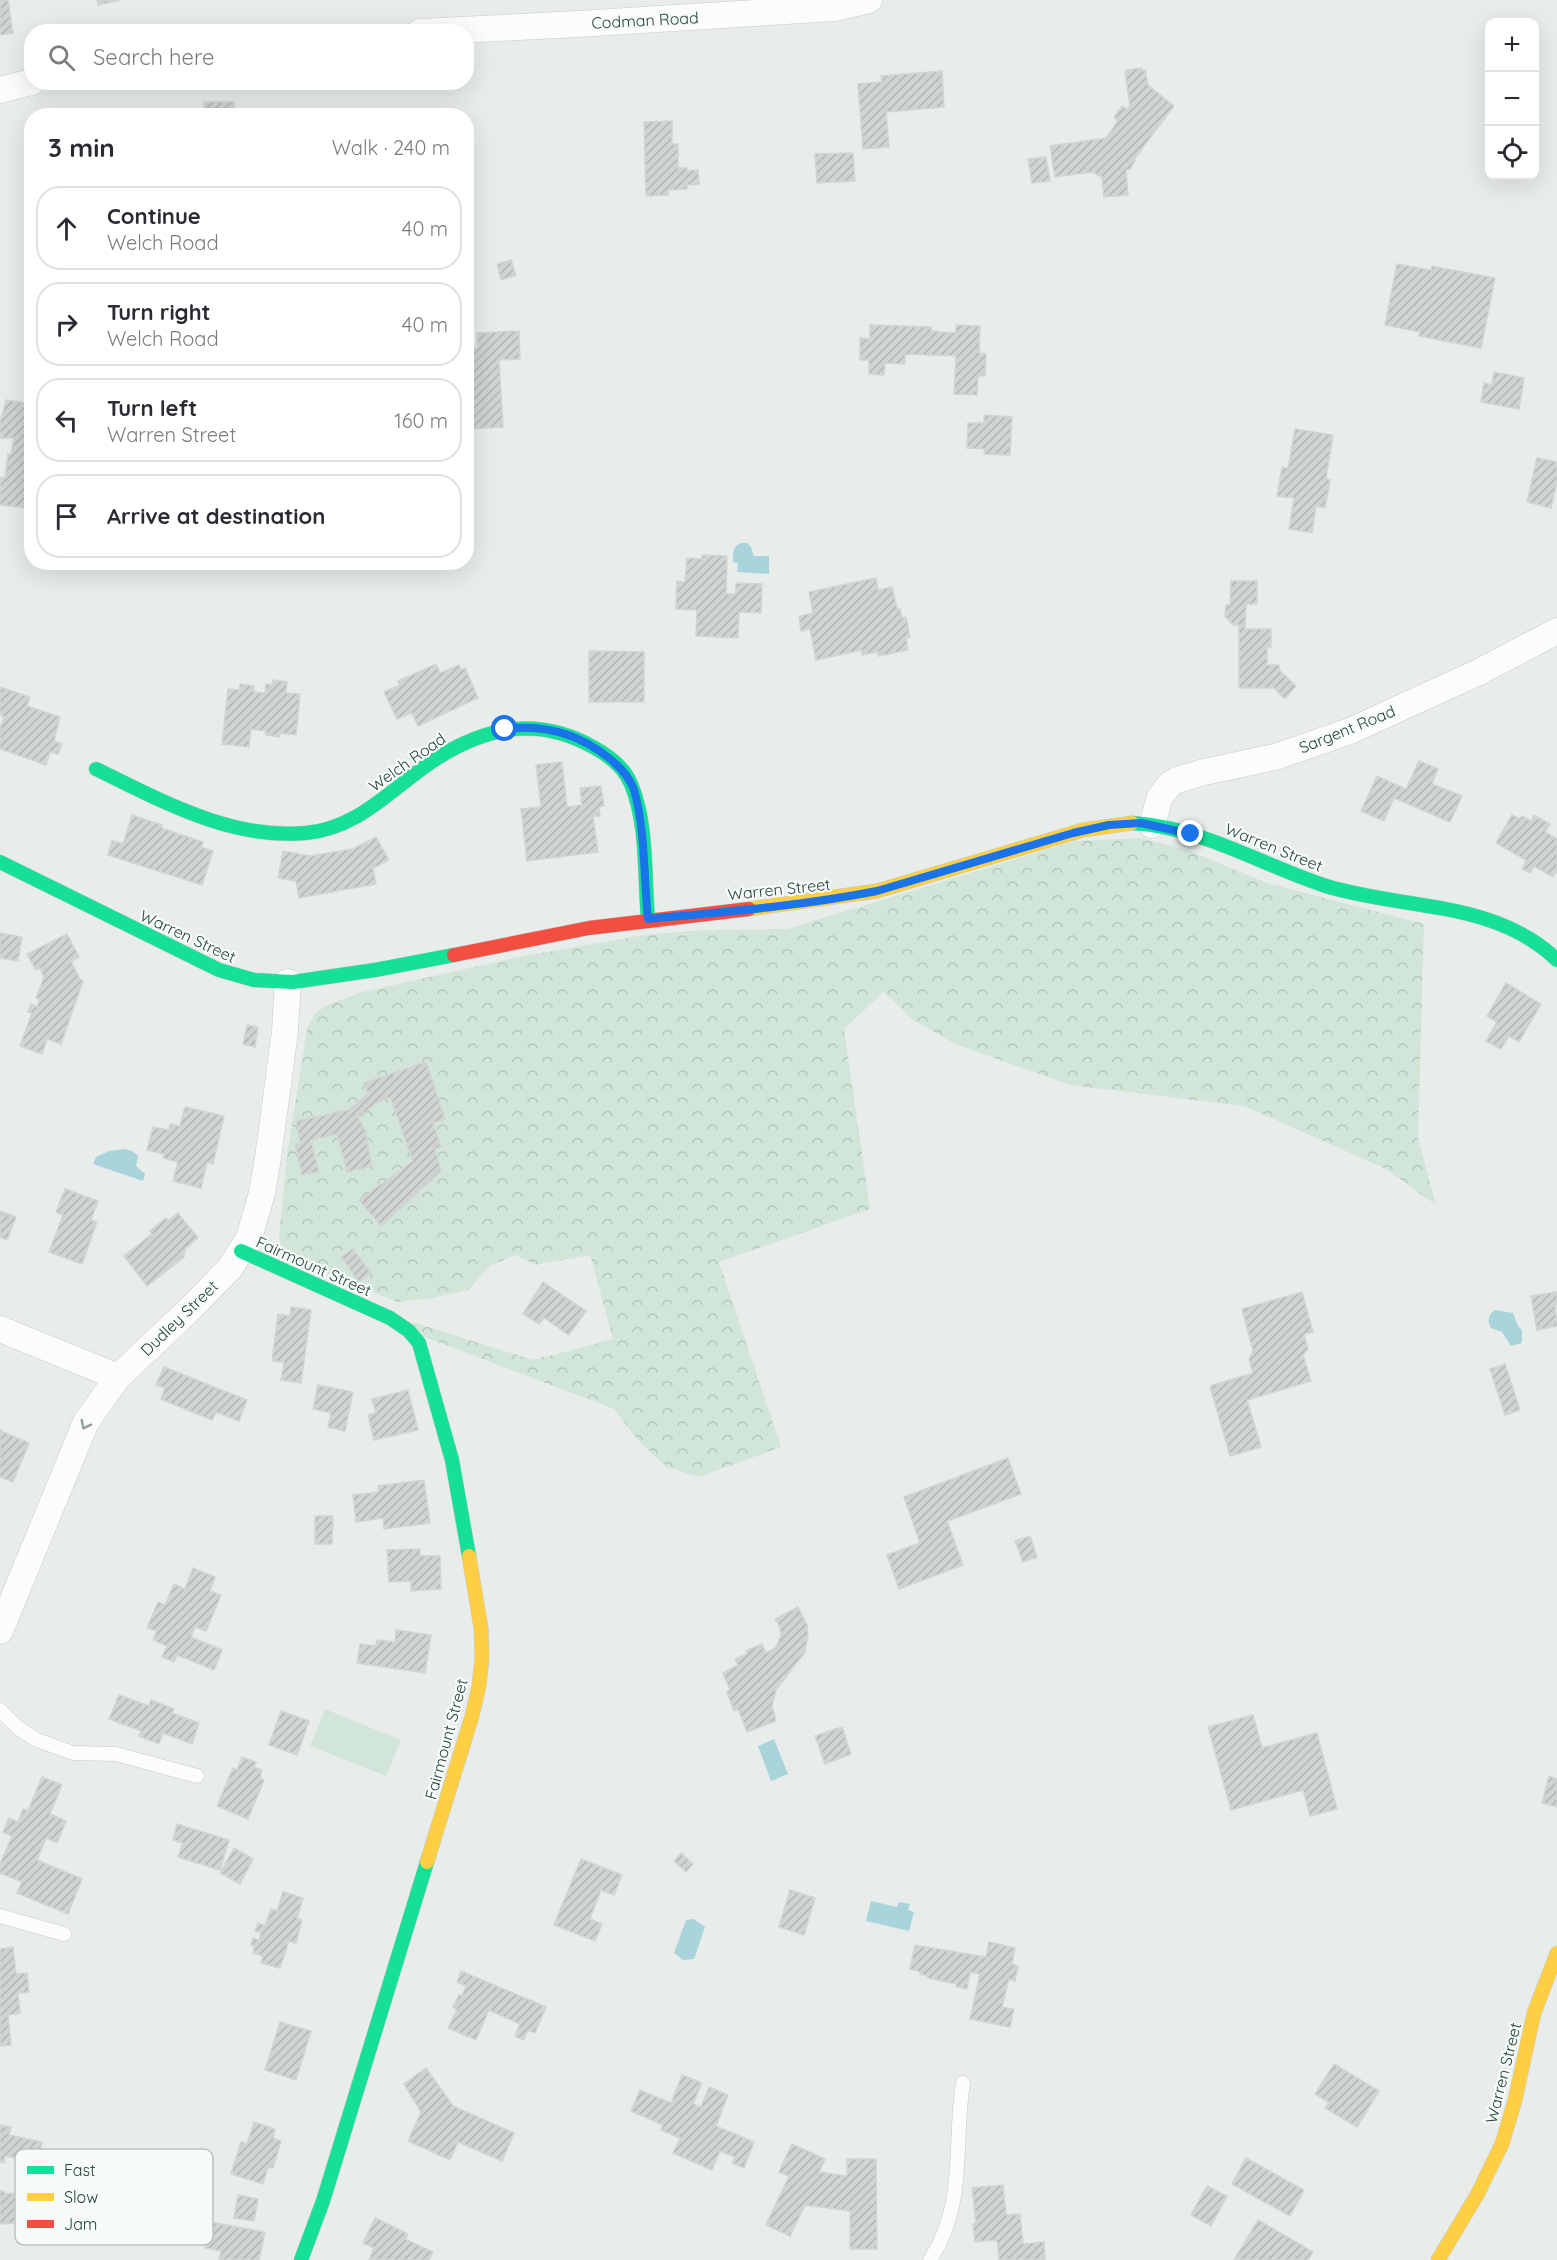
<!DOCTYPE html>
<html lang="en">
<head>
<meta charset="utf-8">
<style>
	:root { --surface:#fff; --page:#f7f7f7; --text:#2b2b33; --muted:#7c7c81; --line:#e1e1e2 }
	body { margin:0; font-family:Quicksand,sans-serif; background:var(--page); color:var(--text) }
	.controls { position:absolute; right:18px; top:18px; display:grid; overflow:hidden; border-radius:12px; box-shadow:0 6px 24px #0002 }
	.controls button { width:54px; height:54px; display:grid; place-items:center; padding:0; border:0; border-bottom:2px solid var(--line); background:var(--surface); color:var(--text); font:30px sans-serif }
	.stop { position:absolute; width:18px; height:18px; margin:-14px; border:4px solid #1a73e8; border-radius:50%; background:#fff }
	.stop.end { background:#1a73e8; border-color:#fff; box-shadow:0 2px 6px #0008 }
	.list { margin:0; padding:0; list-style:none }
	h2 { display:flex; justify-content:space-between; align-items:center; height:78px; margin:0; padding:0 24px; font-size:26px }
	h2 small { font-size:20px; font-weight:400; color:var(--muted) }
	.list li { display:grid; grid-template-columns:39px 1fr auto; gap:18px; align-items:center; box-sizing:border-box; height:84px; margin:0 12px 12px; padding:0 12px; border:2px solid var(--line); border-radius:24px }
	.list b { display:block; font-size:22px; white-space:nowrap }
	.list p { margin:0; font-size:20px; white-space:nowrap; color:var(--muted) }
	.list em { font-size:20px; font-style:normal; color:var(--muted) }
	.icon { flex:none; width:33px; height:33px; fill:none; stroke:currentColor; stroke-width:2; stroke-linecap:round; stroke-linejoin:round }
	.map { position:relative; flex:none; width:1557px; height:2260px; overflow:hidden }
	.search { position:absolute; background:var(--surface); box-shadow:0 6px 24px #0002; left:24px; top:24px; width:450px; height:66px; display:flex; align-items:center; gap:15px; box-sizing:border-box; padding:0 21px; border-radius:24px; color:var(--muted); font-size:22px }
	.panel { position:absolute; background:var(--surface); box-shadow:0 6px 24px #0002; left:24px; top:108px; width:450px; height:462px; border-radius:24px }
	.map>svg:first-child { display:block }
	.forest { fill:url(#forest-crowns) }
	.garden { fill:#d1e6d8 }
	.water { fill:#a9d4db }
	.building { fill:url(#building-hatch); stroke:#d1d6d4; stroke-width:1.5 }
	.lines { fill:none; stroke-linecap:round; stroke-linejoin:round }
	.lane-casing { stroke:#c5cac8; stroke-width:15 }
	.street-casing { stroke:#c5cac8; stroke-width:27 }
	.fast-casing { stroke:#c3cbc8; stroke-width:15 }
	.slow-casing { stroke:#c3cbc8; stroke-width:15 }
	.jam-casing { stroke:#c3cbc8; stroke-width:15 }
	.lane { stroke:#fcfcfc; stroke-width:14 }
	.street { stroke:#fcfcfc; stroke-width:26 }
	.fast { stroke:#16e098; stroke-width:14 }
	.slow { stroke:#ffcf43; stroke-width:14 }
	.jam { stroke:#f24e42; stroke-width:14 }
	.oneway { stroke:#909f9b }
	.route { stroke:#1a73e8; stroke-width:8 }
	.labels { text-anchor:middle; stroke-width:4.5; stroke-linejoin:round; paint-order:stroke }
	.street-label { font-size:16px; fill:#24423a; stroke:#f7fbf9 }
	.key { fill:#f7fbf9; stroke:#b8c4c0; stroke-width:1.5 }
	.key-label { font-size:16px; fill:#24423a }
</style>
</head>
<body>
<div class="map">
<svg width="1557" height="2260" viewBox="0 0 1557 2260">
	<defs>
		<pattern id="forest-crowns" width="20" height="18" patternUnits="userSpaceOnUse" patternTransform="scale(1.5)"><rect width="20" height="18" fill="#d1e6d8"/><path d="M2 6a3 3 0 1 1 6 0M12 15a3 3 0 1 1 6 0" fill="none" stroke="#b3c6ba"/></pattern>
		<pattern id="building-hatch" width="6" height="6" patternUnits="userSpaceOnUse" patternTransform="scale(1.5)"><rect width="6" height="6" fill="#cfd4d2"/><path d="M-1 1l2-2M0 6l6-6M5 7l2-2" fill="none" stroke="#b2b7b5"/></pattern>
	</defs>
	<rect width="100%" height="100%" fill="#e8edeb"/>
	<path class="forest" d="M1142,838L1187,850L1267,883L1424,924L1418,1138L1436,1205L1386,1169L1244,1106L1070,1085L955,1044L913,1020L884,992L844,1029L870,1209L719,1262L781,1447L699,1477L666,1467L638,1440L614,1409L422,1336L412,1322L533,1360L613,1339L590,1255L535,1265L516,1255L491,1265L468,1290L432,1298L397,1302L290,1258L282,1251L279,1238L287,1155L307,1029L314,1015L325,1006L362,992L524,956L644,935L706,930L787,929L1075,841Z"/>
	<path class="garden" d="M325,1709L401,1740L386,1776L310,1746Z"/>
	<g class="water">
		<path d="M741,543H747L751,547L754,556H769V574L737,572L738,563L733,562C733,554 732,547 741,543Z"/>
		<path d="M125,1149L132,1151L138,1156L136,1166L145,1174L143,1181L93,1164L96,1157L109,1151Z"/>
		<path d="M1495,1310L1513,1313L1518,1326L1522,1330V1343L1511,1346L1502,1332L1491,1328C1487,1321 1488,1314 1495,1310Z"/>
		<path d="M774,1739L788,1774L771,1781L758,1746Z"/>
		<path d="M871,1901L897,1907L899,1902L910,1904L908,1910L914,1912L909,1931L866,1921Z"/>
		<path d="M694,1919L705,1927L694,1959L683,1960L674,1953L686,1920Z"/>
	</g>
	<g class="building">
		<path d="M0,0H8L13,33L0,35Z"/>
		<path d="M97,0H120L98,5Z"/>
		<path d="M1142,68L1143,71L1145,70L1148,85L1174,106L1135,158V161L1130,169L1126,170L1128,195L1104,197L1102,177L1092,172L1055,177L1050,146L1106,138L1118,121L1114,117L1122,106L1127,109L1130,106L1125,72H1127V70Z"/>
		<path d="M942,71L944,107L886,112L889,147L863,149L858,84L882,82L881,76Z"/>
		<path d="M204,102H234L235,116H204Z"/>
		<path d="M672,121V144H678V168H687V171L698,170L699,184L687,185V189L668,190V195L646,196L644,122Z"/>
		<path d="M853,153L855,181L817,183L815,154Z"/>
		<path d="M1046,157L1050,181L1032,183L1028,159Z"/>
		<path d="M511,260L516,275L501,280L497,264Z"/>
		<path d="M1397,264L1431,270L1432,266L1495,278L1481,348L1419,336L1420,332L1385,325Z"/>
		<path d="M870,325L931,327V331L956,333V325L980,326L979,353L986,354L985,376H978L977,395L954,394L956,356L905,354V364L885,363L884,375L869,374V360H860V338L870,339Z"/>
		<path d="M519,331L520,359L499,360L503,427L466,429V348H477V333Z"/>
		<path d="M1494,372L1524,378L1519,409L1481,402L1484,383L1492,385Z"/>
		<path d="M6,400L32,404L29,475L32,476V490L27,492L26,508L0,505V477L5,478L8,454H11L14,438H0V422Z"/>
		<path d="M984,415L1012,417L1010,455L984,454L985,449L967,448L968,423H984Z"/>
		<path d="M1295,429L1333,435L1326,479L1330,480L1325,508L1316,506L1312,533L1289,529L1294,498L1277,496L1282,467L1288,468Z"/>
		<path d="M1537,458L1557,462V482L1551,508L1527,502Z"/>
		<path d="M702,555L727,556L726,594H736V583L762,584L761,613L739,612L738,638L696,636L697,610L676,609L677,581L685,582L687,558L702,559Z"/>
		<path d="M876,578L878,590L892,587L897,609H900L902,618L906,617L910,637L906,638L908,650L878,656V652L862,655V650L816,660L810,629L801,631L799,616L813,613L809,592Z"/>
		<path d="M1231,581H1257V604H1246L1245,629H1271V647H1267V665H1279V670L1296,686L1285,699L1274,688H1239V625H1233L1225,616L1226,605H1230Z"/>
		<path d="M589,651L644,652V702H589Z"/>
		<path d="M436,664L440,673L459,665L461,670L465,668L478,698L418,726L412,713L397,719L384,692L400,685L398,681Z"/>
		<path d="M273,680L287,682L286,693L300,694L296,735L280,733V737L266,735V731L251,729L249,747L222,744L228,689L240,690V684L254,686V692L265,693L266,684L272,685Z"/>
		<path d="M0,687L30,697L27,706L60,717L54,741L62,744L58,754L50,752L46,765L0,749V729L4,717L0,715Z"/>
		<path d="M1419,761L1438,769L1432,784L1462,796L1450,822L1394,798L1384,821L1361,811L1377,776L1406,789Z"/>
		<path d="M562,762L567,807L582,805L580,788L601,786L604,806L599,807L600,816H593L598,852L527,861L521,809L541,807L536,765Z"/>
		<path d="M132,815L162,825L161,828L203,842L201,847L213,851L202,885L108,855L112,840L123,844Z"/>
		<path d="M1512,815L1520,819L1522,816L1531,821L1534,815L1550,824L1545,832L1557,839V871L1553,877L1534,866L1530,873L1522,869L1526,860L1496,843Z"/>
		<path d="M376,837L389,860L373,868L376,884L299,898L296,881L278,878L283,851L310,856L353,849Z"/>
		<path d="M0,933L22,937L18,961L0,958Z"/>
		<path d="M67,934L79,957L71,961L80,979L83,981L61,1044L47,1039L42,1054L20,1046L32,1013L28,1012L31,1004L37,1007L40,999L36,998L44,977L40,968L36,970L27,954Z"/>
		<path d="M1506,983L1541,1004L1519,1042L1509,1036L1501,1049L1486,1041L1497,1022L1487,1016Z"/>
		<path d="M247,1025L258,1027L255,1047L243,1044Z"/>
		<path d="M426,1062L445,1119L433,1123L441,1147L435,1149L441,1171L381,1226L359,1200L413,1161L390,1097L376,1103L358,1118L365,1130L372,1166L347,1172L337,1134L311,1140L319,1172L302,1175L295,1144L300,1143L296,1121L348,1110L368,1094L364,1083Z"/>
		<path d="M185,1107L224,1116L213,1164L207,1162L201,1188L173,1181L178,1162L163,1158L164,1154L147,1150L153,1127L169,1130L170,1124L180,1126Z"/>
		<path d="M65,1189L98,1201L91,1220L97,1222L82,1264L49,1252L63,1215L56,1212Z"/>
		<path d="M0,1211L16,1217L7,1240L0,1237Z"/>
		<path d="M178,1213L198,1238L185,1249L184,1257L147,1286L124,1256L152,1234L150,1231L166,1218L168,1221Z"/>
		<path d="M353,1249L371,1273L359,1282L341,1257Z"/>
		<path d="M543,1282L586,1311L569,1335L544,1318L539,1324L523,1314Z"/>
		<path d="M1302,1292L1313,1332L1304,1334L1308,1349L1303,1355L1311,1381L1247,1400L1261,1447L1230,1456L1210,1386L1253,1373L1249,1359L1253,1351L1242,1309Z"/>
		<path d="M1557,1292V1304L1555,1305L1557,1326L1537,1330L1531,1296Z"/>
		<path d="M291,1307L311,1310L301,1383L281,1380L284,1362L272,1361L278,1314L290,1316Z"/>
		<path d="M1505,1364L1520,1410L1505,1415L1490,1369Z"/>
		<path d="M164,1367L247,1400L239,1421L216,1412L212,1420L161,1399L165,1388L156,1385Z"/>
		<path d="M318,1385L353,1392L345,1431L328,1427L331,1413L313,1409Z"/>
		<path d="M408,1390L418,1430L374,1440L368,1415L376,1413L372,1399Z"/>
		<path d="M0,1428L1,1431L29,1443L13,1482L0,1477Z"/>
		<path d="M1008,1458L1021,1494L947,1521L963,1565L899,1589L887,1555L920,1543L904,1497Z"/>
		<path d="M424,1480L430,1523L384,1529L383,1518L356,1522L353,1495L379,1492L378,1486Z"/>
		<path d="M315,1516H333L332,1544H315Z"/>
		<path d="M1030,1536L1037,1557L1023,1562L1015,1541Z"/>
		<path d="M420,1549V1556H440L441,1589L411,1591V1581L389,1582L387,1550Z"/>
		<path d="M193,1568L215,1577L210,1591L221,1595L206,1631L195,1627L191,1637L222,1650L214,1670L177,1655L174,1662L162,1657L167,1646L153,1640L157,1631L147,1628L158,1602L165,1605L174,1584L185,1589Z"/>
		<path d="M798,1607L807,1625L808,1635L805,1652L776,1690L772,1706L776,1721L747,1732L738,1709L734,1711L727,1692L730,1690L723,1673L738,1665L735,1659L747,1654L746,1651L762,1644L766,1653L775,1648L779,1641L781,1633L779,1625L775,1619Z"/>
		<path d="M396,1630L431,1635L425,1673L357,1663L360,1644L376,1646L377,1640L395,1642Z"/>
		<path d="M119,1695L149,1706L151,1700L174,1709L172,1713L199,1723L192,1744L163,1733L159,1744L139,1736L141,1731L109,1719Z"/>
		<path d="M281,1711L309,1721L297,1755L269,1745Z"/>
		<path d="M1253,1715L1262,1748L1317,1733L1337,1809L1310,1816L1303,1790L1231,1810L1208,1727Z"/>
		<path d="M842,1727L851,1754L825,1764L815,1736Z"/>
		<path d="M242,1757L256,1762L254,1767L262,1770L260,1778L264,1780L248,1819L217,1806L233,1768L237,1770Z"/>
		<path d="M1549,1776L1557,1779V1807L1542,1803Z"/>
		<path d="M42,1777L62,1785L50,1814L66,1821L57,1843L46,1838L37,1860L82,1879L68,1914L17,1893L22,1882L0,1873V1864L12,1836L3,1832L9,1818L18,1822L23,1809L28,1811Z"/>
		<path d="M177,1824L229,1840L220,1870L178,1857L183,1843L173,1840Z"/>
		<path d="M234,1848L253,1859L240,1884L220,1873Z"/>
		<path d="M681,1853L693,1864L686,1872L674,1861Z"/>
		<path d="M581,1859L622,1875L614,1895L601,1890L590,1919L602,1924L595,1941L554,1925Z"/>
		<path d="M790,1890L815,1898L804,1935L779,1927Z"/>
		<path d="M283,1892L303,1898L297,1918L302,1920L296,1943L289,1941L280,1968L261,1963L263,1956L253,1953L255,1946L251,1945L253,1938L259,1940L261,1933L255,1931L258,1923L265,1926L271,1909L277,1911Z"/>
		<path d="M989,1942L1015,1948L1012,1964L1018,1966L1015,1981L1009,1979L1002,2007L1014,2009L1010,2027L970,2019L980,1974L970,1972L967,1989L956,1987L957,1984L927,1978L928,1976L920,1974L921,1972L910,1969L915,1945L986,1957Z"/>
		<path d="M13,1947L16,1974L27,1973L29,1992L18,1993L20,2013L8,2015L11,2045L0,2046V1949Z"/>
		<path d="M461,1971L546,2007L535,2033L528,2030L524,2040L515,2036L520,2024L489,2010L476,2040L448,2028L457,2009L453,2007L459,1995L462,1996L466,1986L457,1982Z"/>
		<path d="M280,2022L311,2031L296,2080L265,2070Z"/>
		<path d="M1334,2064L1379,2091L1357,2127L1325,2108L1329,2102L1315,2094Z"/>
		<path d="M426,2068L453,2106L514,2133L502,2161L458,2142L450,2160L408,2141L421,2112L404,2084Z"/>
		<path d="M682,2075L702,2083L693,2104L701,2107L709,2087L728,2095L716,2126L754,2142L744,2168L732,2163L735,2157L720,2151L712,2170L673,2153L680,2138L661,2130L663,2125L631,2111L640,2090L671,2103Z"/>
		<path d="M254,2122L275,2129L273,2138L281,2141L273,2168L268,2167L263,2184L231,2174L241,2142L247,2144Z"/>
		<path d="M0,2125L11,2127L9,2135L42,2142L38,2162L5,2156L4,2163L0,2162Z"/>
		<path d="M792,2144L825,2159L819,2172L847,2176V2159H876L877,2249H850V2211L805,2205L790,2236L766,2225L789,2176L779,2172Z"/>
		<path d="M1246,2158L1304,2190L1290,2216L1232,2184Z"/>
		<path d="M1003,2185L1006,2215L1020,2214L1023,2244L1044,2242L1045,2260H999L997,2240L975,2242L973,2224L976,2223L972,2188Z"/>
		<path d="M1207,2186L1227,2196L1211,2226L1191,2215Z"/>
		<path d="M0,2191H4L5,2194L16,2193L17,2223L0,2224Z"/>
		<path d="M238,2195L258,2199L254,2221L234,2218Z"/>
		<path d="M375,2218L408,2234L405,2239L433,2252L429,2260H369L374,2248L363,2243Z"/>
		<path d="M1258,2220L1313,2252L1308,2260H1234Z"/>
		<path d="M210,2222L265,2232L259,2260H219L221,2251L205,2248Z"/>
	</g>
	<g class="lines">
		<g class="lane-casing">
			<g id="lane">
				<path d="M0,1710L18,1728L37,1740L73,1753L116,1754L197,1776"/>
				<path d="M0,1916L64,1934"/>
				<path d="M930,2260C967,2203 953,2146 963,2083"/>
			</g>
		</g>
		<g class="street-casing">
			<g id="street">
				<path d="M420,32L578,24L835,8L869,0"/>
				<path d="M0,90L32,82"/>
				<path d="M1152,825L1160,797L1169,785L1177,780L1204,772L1275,757L1350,731L1479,672L1557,631"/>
				<path d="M0,1329L118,1377"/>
				<path d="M0,1631L86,1422L118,1377L189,1310L230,1268L249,1238L262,1193L268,1158L285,1031L288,982"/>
			</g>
		</g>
		<g class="fast-casing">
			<g id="fast">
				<path d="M96,769C162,801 231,840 306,833C362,828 395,784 439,757C489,726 539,717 593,747C608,755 624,767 631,784C648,825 644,875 648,919"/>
				<path d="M1132,823C1202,827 1261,865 1326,886C1404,910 1495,900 1557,960"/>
				<path d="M0,862L219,970L254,980L293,982L375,970L454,955"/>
				<path d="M241,1251L390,1318L409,1331L419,1343L452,1460L469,1556"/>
				<path d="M301,2260L323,2201L427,1862"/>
			</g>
		</g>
		<g class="slow-casing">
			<g id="slow">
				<path d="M749,909L877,891L1083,830L1132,823"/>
				<path d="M427,1862L472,1716L479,1686L482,1657L481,1628L469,1556"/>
				<path d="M1438,2260L1477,2195L1502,2144L1515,2100L1534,2013L1557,1953"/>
			</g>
		</g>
		<g class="jam-casing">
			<path id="jam" d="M454,955L589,928L749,909"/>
		</g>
		<use href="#lane" class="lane"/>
		<use href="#street" class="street"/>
		<use href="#fast" class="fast"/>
		<use href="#slow" class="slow"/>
		<use href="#jam" class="jam"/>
	</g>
	<defs><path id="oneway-chevron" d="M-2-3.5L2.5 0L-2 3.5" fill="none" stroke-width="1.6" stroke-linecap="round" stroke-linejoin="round" transform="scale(1.5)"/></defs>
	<use class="oneway" href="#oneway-chevron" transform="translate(85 1425) rotate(117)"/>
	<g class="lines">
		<path class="route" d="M505,729C543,724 578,733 609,758C620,767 629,776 634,790C645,826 644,881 648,919C725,912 801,906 877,891L1073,833L1109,825L1141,823L1191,834"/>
	</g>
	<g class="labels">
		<g class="street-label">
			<text transform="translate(645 20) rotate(-3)" y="6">Codman Road</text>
			<text transform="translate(1347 729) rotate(-22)" y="6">Sargent Road</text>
			<text transform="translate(407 762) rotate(-35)" y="6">Welch Road</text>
			<text transform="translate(1274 847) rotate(22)" y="6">Warren Street</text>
			<text transform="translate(779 889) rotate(-6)" y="6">Warren Street</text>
			<text transform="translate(188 936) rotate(25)" y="6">Warren Street</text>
			<text transform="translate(314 1266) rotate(24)" y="6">Fairmount Street</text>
			<text transform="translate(179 1318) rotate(-44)" y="6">Dudley Street</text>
			<text transform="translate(446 1739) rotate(-75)" y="6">Fairmount Street</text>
			<text transform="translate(1503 2073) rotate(-76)" y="6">Warren Street</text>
		</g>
	</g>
	<rect x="15" y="2149" width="198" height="96" rx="9" class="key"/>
	<rect x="27" y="2166" width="27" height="8" fill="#16e098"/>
	<rect x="27" y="2193" width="27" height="8" fill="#ffcf43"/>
	<rect x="27" y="2220" width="27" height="8" fill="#f24e42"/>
	<g class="key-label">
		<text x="64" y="2176">Fast</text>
		<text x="64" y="2203">Slow</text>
		<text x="64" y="2230">Jam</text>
	</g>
</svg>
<div class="controls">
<button>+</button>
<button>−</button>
<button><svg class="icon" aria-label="locate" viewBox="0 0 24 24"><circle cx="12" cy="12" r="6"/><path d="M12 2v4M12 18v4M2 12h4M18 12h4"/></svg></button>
</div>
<div class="stop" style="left:505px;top:729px"></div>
<div class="stop end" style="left:1191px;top:834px"></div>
<div class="search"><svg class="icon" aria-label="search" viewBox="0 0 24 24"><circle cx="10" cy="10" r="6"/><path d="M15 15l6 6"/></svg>Search here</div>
<section class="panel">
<h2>3 min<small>Walk · 240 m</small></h2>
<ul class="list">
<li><svg class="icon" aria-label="ahead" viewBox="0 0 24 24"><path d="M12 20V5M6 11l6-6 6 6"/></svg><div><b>Continue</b><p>Welch Road</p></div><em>40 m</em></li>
<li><svg class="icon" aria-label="right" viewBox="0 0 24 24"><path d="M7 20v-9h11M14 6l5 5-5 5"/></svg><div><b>Turn right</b><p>Welch Road</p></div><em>40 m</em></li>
<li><svg class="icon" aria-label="left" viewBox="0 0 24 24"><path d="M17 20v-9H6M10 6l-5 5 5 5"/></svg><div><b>Turn left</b><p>Warren Street</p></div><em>160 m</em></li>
<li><svg class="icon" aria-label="arrive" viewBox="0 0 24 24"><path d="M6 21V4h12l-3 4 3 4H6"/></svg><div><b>Arrive at destination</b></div></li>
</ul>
</section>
</div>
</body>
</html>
